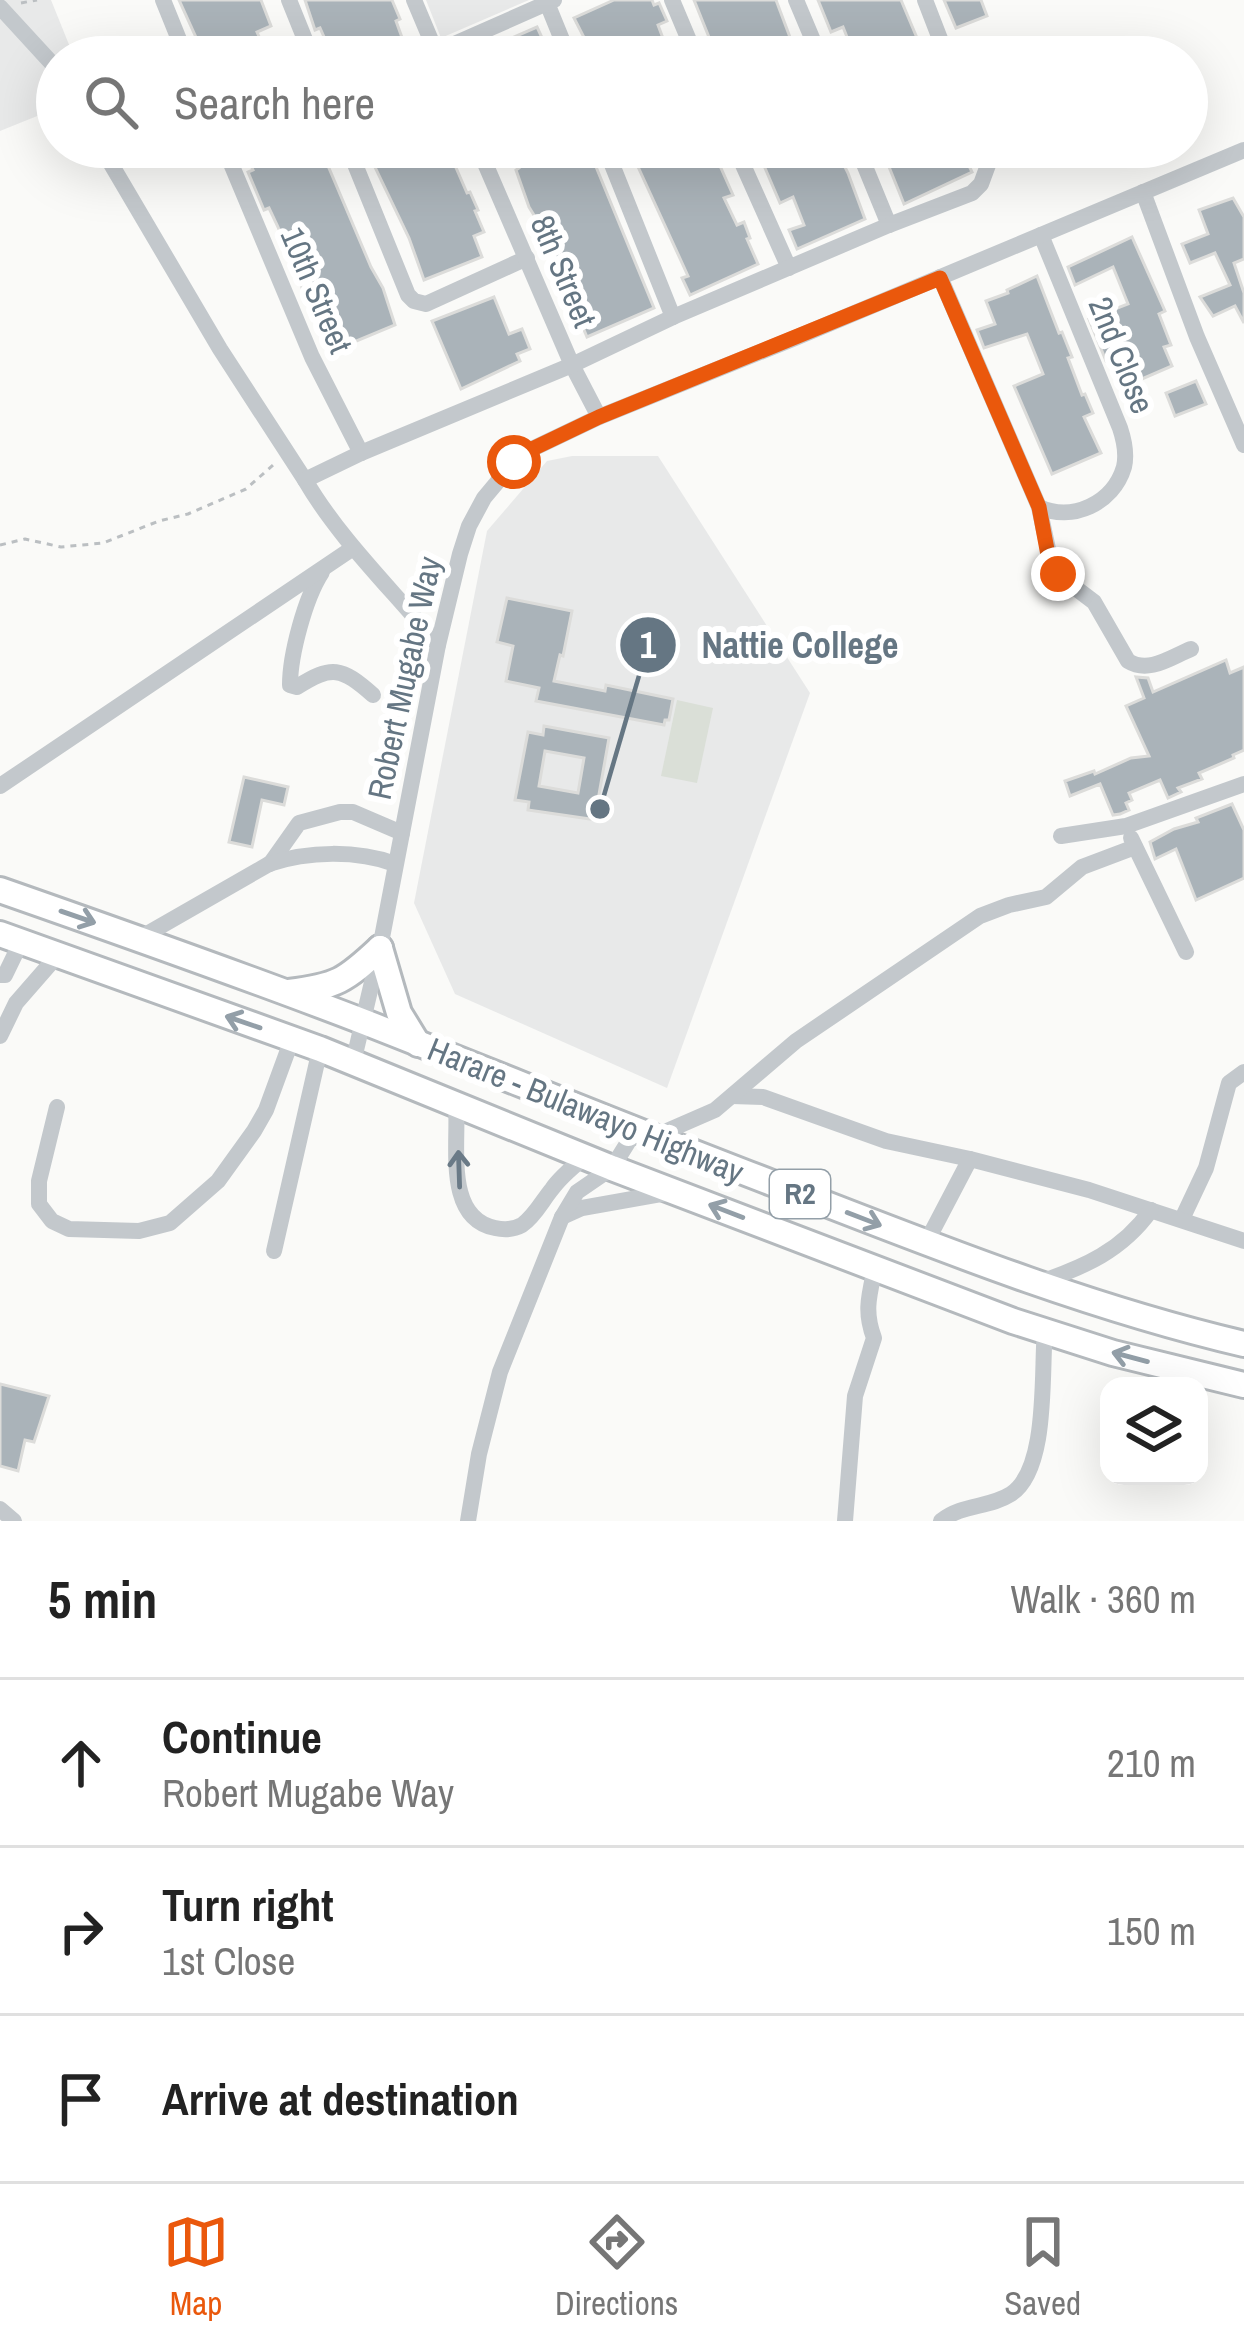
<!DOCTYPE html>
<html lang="en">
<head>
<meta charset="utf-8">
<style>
	:root { --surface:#fff; --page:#f2f2f2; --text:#222; --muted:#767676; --line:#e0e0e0; --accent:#ea580c }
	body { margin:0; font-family:"Archivo Narrow",sans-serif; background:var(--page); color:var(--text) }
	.controls { position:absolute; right:36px; bottom:36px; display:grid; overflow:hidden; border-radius:24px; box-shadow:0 12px 48px #0002 }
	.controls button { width:108px; height:108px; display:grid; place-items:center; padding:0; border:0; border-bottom:3px solid var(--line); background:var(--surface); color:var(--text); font:60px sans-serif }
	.stop { position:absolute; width:36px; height:36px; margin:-27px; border:9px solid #ea580c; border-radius:50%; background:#fff }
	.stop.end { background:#ea580c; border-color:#fff; box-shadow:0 3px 12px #0008 }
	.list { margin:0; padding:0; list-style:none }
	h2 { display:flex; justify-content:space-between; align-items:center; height:156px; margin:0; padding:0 48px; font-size:51px }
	h2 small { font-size:39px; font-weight:400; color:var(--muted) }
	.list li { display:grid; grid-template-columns:78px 1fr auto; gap:36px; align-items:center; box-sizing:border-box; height:168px; padding:0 48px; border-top:3px solid var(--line) }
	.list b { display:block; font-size:45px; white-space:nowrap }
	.list p { margin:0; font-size:39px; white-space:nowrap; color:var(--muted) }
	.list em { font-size:39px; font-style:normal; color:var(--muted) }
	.icon { flex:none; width:66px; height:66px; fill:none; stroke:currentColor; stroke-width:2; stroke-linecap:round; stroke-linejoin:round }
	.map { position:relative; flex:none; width:1244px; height:1521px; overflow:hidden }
	.search { position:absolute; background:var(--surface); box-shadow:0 12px 48px #0002; left:36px; right:36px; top:36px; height:132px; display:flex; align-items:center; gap:30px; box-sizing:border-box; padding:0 42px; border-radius:66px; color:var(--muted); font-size:45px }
	.sheet { height:660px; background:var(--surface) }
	nav { display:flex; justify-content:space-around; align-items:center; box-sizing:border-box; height:168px; border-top:3px solid var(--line); background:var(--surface); font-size:33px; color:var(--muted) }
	nav a { display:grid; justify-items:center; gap:6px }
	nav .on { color:var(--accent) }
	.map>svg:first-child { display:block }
	.built { fill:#e8e9e9 }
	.garden { fill:#dadfd7 }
	.building { fill:#aab3b9; stroke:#dcdcda; stroke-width:3; fill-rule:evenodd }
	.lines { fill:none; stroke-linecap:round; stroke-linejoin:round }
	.highway-casing { stroke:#b4b9bd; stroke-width:30 }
	.path { stroke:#bbbfc2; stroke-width:3; stroke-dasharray:6 6; stroke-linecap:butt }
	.minor { stroke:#c3c8cc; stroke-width:16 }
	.highway { stroke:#fff; stroke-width:24 }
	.oneway { stroke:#939fa8 }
	.oneway2 { stroke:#6a7a87 }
	.route { stroke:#ea580c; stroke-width:15 }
	.labels { text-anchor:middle; stroke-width:12; stroke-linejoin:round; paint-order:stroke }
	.shield { fill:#fff; stroke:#939fa8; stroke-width:3 }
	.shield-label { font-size:30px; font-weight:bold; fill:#657683 }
	.street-label { font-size:33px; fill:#657683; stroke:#fff }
	.leader { fill:none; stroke:#657683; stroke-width:4.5 }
	.callout-dot { fill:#657683; stroke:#fff; stroke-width:4.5 }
	.mark-label { font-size:36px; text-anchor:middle; font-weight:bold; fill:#fff }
	.callout-label { font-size:36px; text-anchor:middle; font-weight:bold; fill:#657683; stroke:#fff; stroke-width:12; stroke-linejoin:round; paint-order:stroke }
</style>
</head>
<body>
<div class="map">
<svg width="1244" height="1521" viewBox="0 0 1244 1521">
	<rect width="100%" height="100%" fill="#fafaf8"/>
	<g class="built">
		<path d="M0,0H51L74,57H57V108L0,131Z"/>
		<path d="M426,0H529L441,38Z"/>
		<path d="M572,456H658L810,693L667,1088L455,994L414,903L487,531L547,461Z"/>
	</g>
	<path class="garden" d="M677,700L713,708L697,783L661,776Z"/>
	<g class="building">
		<path d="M179,0H261L271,26L257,32L268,57H205Z"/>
		<path d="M305,0H392L400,19L396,21L409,57H333L320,28L315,30Z"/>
		<path d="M614,0H652L654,5L659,3L667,21L658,25L670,57H594L574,18Z"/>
		<path d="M694,0H776L794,48L772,57H717Z"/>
		<path d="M818,0H901L925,57H855L843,27L831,32Z"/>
		<path d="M944,0H981L987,16L956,28Z"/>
		<path d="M537,27L551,57H471L507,40Z"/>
		<path d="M255,147H320L371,267L383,288L395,325L330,352L314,315L322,311L311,287L303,290L278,227L269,208L264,210L248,172L253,170L245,152Z"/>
		<path d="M370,147H447L467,193L470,192L478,210L475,211L484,232L474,236L482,257L424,280L409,238L372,161L375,160Z"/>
		<path d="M509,147H543L549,156L571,147H590L594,156L592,157L654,308L587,337L540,225L529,207L516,170L519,168Z"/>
		<path d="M629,147H667L670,154L685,147H703L709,160L716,157L733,195L724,198L737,225L744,222L750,238L747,239L758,264L690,295L682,278L688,276Z"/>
		<path d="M756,147H835L848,173L865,219L797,249L789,230L804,225L793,197L780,203Z"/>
		<path d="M881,147H960L972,172L904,204Z"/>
		<path d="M1233,198L1244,217V259L1234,263L1244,293V323L1235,306L1213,316L1200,297L1230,285L1215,253L1190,263L1182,244L1208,234L1199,210Z"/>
		<path d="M1132,237L1165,311L1159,314L1171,345L1164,347L1172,366L1135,382L1125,361L1117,365L1114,357L1106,361L1089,319L1128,304L1113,267L1075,285L1068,267Z"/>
		<path d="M1037,276L1059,333L1062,332L1072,357L1068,358L1082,395L1085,394L1093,413L1084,417L1101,453L1052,474L1014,386L1043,374L1027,334L984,348L977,330L995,324L986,301L1008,293L1007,290Z"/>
		<path d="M494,297L509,334L522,329L530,349L517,354L520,361L461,389L432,321Z"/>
		<path d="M1196,381L1206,404L1175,416L1166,393Z"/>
		<path d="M507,598L572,611L563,656L560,655L554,681L605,691L606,685L673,699L669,720H665L664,725L536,701L539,688L506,681L513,646L497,642Z"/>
		<path d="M1226,660L1230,673L1244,667V750L1233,755L1234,758L1199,773L1202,779L1178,788L1181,792L1168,798L1160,780L1129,793L1132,800L1126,803L1129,810L1120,814L1113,815L1100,784L1070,796L1065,781L1094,771L1095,774L1131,758L1149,756L1126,706L1144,698L1136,677L1148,678L1153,692Z"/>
		<path d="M544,726L609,738L598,800L594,799L590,819L528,810L529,802L515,800L528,732L543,735ZM545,751L584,758L578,793L539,786Z"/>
		<path d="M244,777L288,787L284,805L262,800L252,847L229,842Z"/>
		<path d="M1232,804L1244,830V878L1196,900L1176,849L1155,859L1150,842L1174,829L1198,822L1196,818Z"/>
		<path d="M0,1384L49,1396L34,1442L25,1440L18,1471L0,1466Z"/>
	</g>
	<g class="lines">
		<g class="highway-casing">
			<g id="highway">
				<path d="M0,890C123,933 245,976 367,1023C502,1076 636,1131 772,1183C927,1243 1082,1306 1244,1344"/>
				<path d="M0,934L320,1049L612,1168L1013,1321L1113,1353L1244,1385"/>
				<path d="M380,948L399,1013L418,1044"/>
				<path d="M289,992C337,986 345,981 380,948"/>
			</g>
		</g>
		<g class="path">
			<path d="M21,3L37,0"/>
			<path d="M0,545L25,539L61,547L103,543L159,521L188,514L246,489L273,465"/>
		</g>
		<g class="minor">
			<path d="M163,0L186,57"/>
			<path d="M289,0L312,57"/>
			<path d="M414,0L438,57"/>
			<path d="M672,0L696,57"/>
			<path d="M796,0L820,57"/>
			<path d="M925,0L947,57"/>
			<path d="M547,3L569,57"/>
			<path d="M0,7L57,69"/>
			<path d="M436,52L554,0"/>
			<path d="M101,147L220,349L305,480"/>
			<path d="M224,147L312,357L361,453"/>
			<path d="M348,147L408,295L414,301L426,304L527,258"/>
			<path d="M478,147L572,365L599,417"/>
			<path d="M605,147L673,317"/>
			<path d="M735,147L789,268"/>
			<path d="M857,147L889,225"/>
			<path d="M1143,192L1197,337L1244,445"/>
			<path d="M940,277L1039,507L1051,563L1057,574L1094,602L1128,661C1149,674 1171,657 1191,649"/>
			<path d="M1039,507C1072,522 1113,504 1124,467C1127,454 1124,440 1120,428L1041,235"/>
			<path d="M322,572C305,598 290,655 290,685L297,687C332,665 341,667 373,695"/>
			<path d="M438,645C394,591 340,540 305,480L361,453L572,365L673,317L889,225L972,193L981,184L988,165L982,147"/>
			<path d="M0,786L353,548"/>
			<path d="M1061,836L1126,826L1244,784"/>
			<path d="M1131,838L1186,952"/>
			<path d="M270,864L299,823L340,812H353L402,833"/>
			<path d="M140,938L269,864C308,851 357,850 395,864"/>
			<path d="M0,975H5L21,942"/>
			<path d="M0,1036L16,1003L57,956"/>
			<path d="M353,1063L380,948L438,645L460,554L469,526L484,498L514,462L530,450L599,417L795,338L1244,150"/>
			<path d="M732,1096L763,1097L886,1141L970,1159"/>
			<path d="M456,1105C459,1144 444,1218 495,1228C504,1230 513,1230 522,1225C535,1216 542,1201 552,1189C561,1176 574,1166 586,1156"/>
			<path d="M57,1107L39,1181V1204L52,1221L69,1229L139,1231L170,1223L218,1181L254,1131L266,1110L292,1039"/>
			<path d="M653,1137L715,1110L796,1041L980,916L1009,905L1046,897L1082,867L1135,847"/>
			<path d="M562,1217L582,1208L672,1192"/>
			<path d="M1182,1219L1206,1168L1229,1083L1244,1072"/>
			<path d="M926,1243L970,1159L1089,1190L1244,1241"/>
			<path d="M274,1251L320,1049"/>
			<path d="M1038,1283C1084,1267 1122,1251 1151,1210"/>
			<path d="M0,1509L14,1521"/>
			<path d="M468,1521L479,1454L500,1372L562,1217L577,1192L612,1168L635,1131"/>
			<path d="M845,1521L855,1396L874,1338C864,1311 869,1296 875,1268"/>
			<path d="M941,1521C962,1504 989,1508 1011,1494C1049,1469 1041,1371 1045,1330"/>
		</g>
		<use href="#highway" class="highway"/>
	</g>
	<defs><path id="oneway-shaft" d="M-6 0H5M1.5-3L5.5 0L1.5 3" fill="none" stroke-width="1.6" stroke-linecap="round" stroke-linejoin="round" transform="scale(3)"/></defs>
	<g class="oneway">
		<use href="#oneway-shaft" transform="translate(78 917) rotate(19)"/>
		<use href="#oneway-shaft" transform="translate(243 1022) rotate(-161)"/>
		<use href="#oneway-shaft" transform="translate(726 1211) rotate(-159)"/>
		<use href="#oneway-shaft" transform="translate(864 1219) rotate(21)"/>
		<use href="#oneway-shaft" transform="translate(1130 1357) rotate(-165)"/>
	</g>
	<use class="oneway2" href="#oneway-shaft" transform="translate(459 1169) rotate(-92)"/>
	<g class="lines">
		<path class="route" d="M514,462L530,450L599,417L940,278L1039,507L1048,555L1058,574"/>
	</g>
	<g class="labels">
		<rect class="shield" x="770" y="1170" width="60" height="48" rx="9"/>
		<g class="shield-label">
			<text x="800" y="1204">R2</text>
		</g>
		<g class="street-label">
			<text transform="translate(564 271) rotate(67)" y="12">8th Street</text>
			<text transform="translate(317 290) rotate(67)" y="12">10th Street</text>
			<text transform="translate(1122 355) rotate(68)" y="12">2nd Close</text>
			<text transform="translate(404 678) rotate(-78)" y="12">Robert Mugabe Way</text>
			<text transform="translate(586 1110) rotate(22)" y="12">Harare - Bulawayo Highway</text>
		</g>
	</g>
	<path class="leader" d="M600 809L648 645"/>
	<g class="callout-dot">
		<circle cx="600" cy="809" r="12"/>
		<circle cx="648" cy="645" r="30"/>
	</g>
	<g class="mark-label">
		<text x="648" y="658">1</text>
	</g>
	<g class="callout-label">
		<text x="800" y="658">Nattie College</text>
	</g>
</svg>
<div class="controls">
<button><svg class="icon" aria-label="layers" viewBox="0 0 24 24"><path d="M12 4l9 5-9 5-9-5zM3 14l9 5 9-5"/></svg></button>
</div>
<div class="stop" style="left:514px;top:462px"></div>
<div class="stop end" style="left:1058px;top:574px"></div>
<div class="search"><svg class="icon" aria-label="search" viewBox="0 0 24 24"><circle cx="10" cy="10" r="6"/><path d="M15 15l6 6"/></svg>Search here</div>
</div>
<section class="sheet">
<h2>5 min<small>Walk · 360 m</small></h2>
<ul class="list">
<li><svg class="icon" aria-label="ahead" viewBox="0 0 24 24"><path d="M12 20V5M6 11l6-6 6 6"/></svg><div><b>Continue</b><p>Robert Mugabe Way</p></div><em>210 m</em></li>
<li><svg class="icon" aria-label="right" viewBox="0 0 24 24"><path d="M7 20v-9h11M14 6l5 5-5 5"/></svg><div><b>Turn right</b><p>1st Close</p></div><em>150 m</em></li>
<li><svg class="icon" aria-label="arrive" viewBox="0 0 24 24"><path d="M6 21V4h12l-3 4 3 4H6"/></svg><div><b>Arrive at destination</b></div></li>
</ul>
</section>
<nav>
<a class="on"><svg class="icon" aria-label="map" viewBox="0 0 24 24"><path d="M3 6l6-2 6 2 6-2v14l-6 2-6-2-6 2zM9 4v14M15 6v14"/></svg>Map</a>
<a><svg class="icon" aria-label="directions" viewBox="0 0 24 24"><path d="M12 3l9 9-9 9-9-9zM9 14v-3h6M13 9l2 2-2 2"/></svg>Directions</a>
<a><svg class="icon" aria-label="saved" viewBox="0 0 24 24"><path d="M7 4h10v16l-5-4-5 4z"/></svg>Saved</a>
</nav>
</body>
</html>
